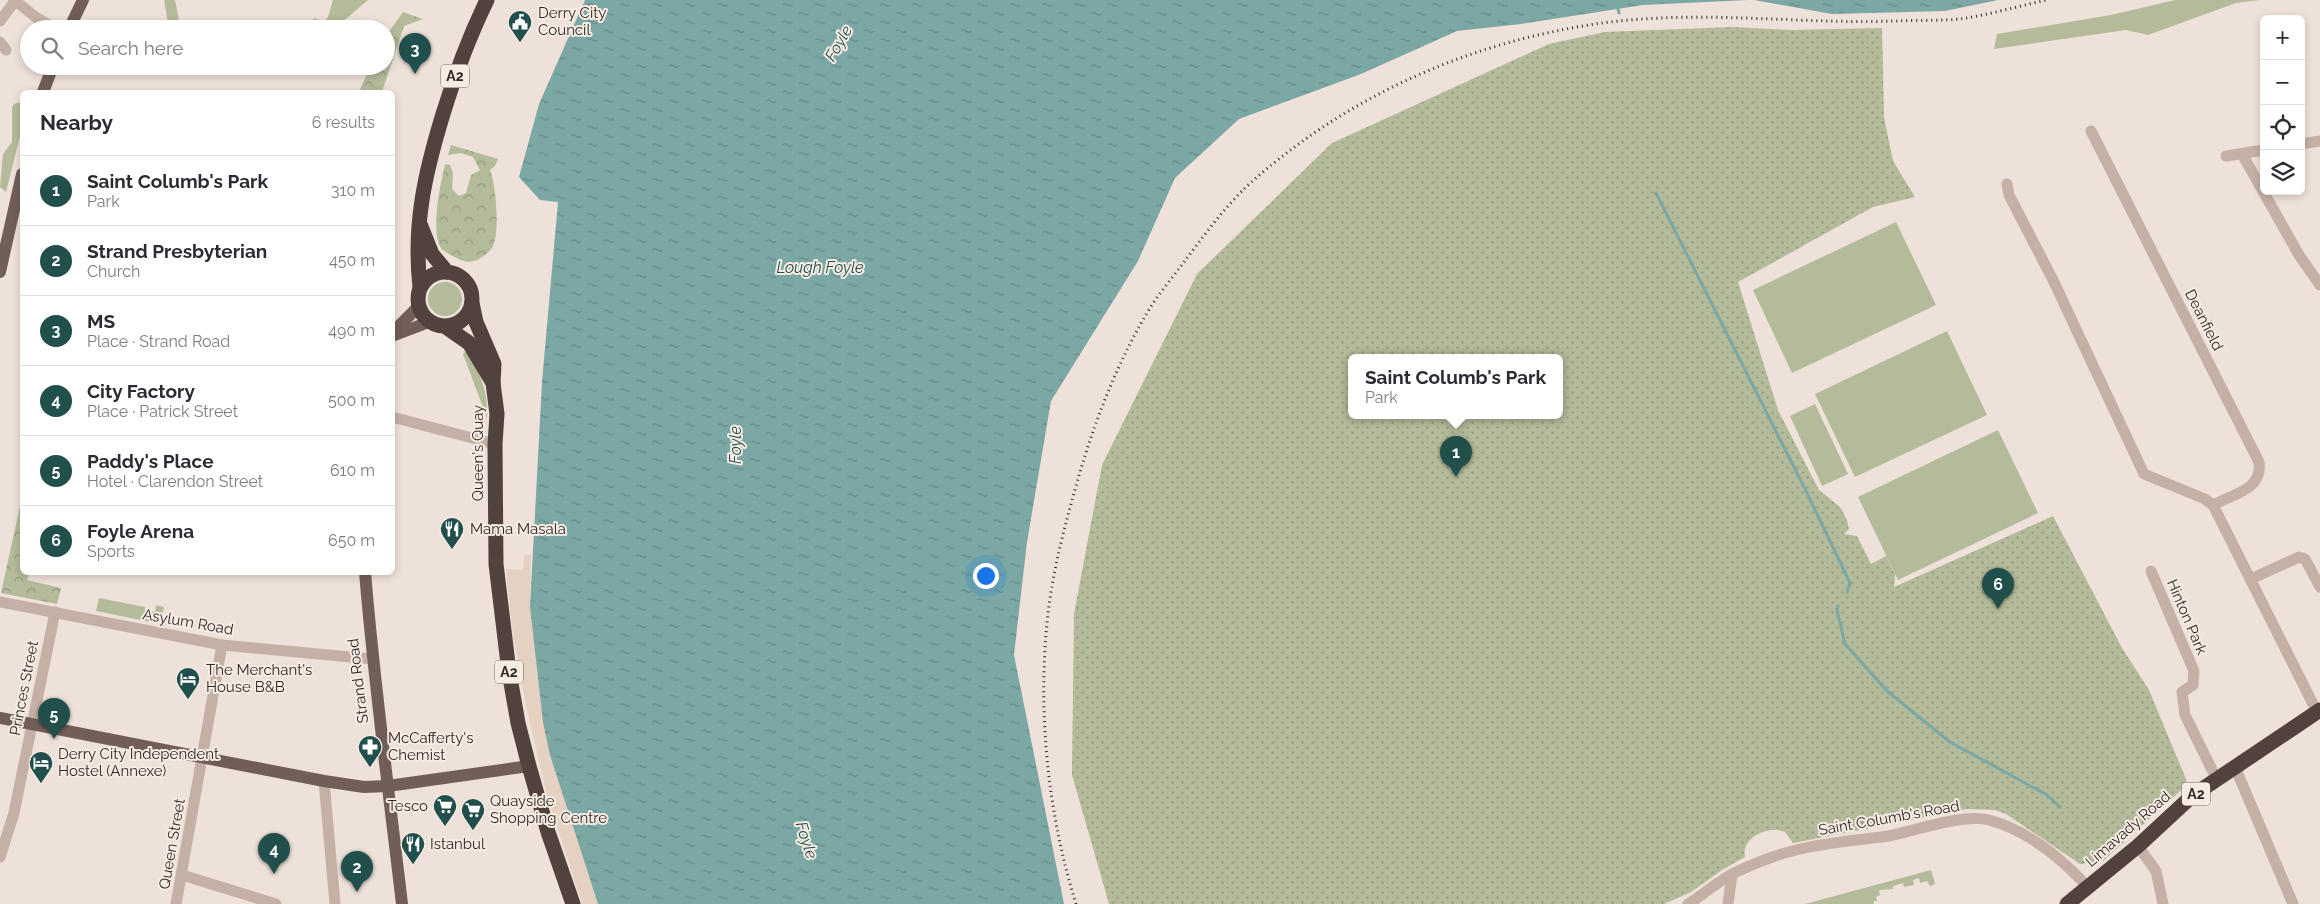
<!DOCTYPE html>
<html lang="en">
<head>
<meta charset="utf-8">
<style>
	:root { --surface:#fff; --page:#f2f2f3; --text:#2b2b33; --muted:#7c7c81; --line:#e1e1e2; --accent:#204f4c }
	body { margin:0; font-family:Raleway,sans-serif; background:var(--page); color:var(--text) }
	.controls { position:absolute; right:15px; top:15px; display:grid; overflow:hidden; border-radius:8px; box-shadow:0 2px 8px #0003 }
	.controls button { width:45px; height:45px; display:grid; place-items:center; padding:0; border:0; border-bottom:1px solid var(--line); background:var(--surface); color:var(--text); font:25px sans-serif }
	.you { position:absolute; left:985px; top:575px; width:18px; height:18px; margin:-12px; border:4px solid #fff; border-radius:50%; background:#1a73e8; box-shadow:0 0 0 8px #1a73e833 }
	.badge { display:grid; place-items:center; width:32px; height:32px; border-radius:50%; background:var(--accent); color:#fff; font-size:16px; font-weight:700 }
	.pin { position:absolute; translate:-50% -41px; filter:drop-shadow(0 1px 2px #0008) }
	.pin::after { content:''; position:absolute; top:26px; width:18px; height:15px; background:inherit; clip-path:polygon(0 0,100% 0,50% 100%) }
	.popup { position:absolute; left:1348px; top:354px; width:215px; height:65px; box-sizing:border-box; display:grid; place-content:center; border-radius:8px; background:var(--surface); filter:drop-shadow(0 1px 4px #0005); font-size:16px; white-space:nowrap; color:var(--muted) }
	.popup b { font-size:19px; color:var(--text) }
	.popup::after { content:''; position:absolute; left:50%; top:100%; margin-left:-10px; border:10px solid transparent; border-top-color:var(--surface) }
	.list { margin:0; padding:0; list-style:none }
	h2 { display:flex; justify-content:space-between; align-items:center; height:65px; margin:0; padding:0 20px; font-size:21px }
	h2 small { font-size:16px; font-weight:400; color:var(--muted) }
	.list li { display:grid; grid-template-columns:32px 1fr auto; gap:15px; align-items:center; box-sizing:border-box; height:70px; padding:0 20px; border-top:1px solid var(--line) }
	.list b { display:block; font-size:19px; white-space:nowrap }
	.list p { margin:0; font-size:16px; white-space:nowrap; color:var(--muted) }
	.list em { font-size:16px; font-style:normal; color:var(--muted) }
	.icon { flex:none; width:28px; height:28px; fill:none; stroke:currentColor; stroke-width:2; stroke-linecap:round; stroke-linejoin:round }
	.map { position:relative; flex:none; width:2320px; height:904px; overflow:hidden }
	.search { position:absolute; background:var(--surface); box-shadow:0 2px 8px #0003; left:20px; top:20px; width:375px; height:55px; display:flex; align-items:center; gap:12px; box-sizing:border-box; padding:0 18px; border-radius:28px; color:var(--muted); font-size:19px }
	.panel { position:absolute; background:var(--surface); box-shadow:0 2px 8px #0003; left:20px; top:90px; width:375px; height:485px; border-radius:8px }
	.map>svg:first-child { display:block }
	.green { fill:#b4bb9b }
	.forest { fill:url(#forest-crowns) }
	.park { fill:url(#park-dots); fill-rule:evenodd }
	.plaza { fill:#e5d1c1 }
	.water { fill:url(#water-ripples) }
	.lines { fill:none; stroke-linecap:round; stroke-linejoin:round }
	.stream { stroke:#7ba8a4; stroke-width:3 }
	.minor { stroke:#c5b0a6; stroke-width:11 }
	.major { stroke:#725e59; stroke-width:12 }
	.highway { stroke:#52423e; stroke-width:15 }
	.rail { stroke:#322826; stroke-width:3; stroke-dasharray:1 4; stroke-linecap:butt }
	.labels { text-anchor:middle; stroke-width:4; stroke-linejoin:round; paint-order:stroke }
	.shield { fill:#f6ece4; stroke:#6d635f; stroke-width:1 }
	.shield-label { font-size:14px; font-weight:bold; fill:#322826 }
	.poi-label { font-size:15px; fill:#322826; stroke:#f6ece4; text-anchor:start }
	.street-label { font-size:15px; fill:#322826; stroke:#f6ece4 }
	.water-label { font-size:16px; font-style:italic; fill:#204f4c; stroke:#f6ece4 }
</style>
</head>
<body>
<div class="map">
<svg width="2320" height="904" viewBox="0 0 2320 904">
	<defs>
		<pattern id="forest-crowns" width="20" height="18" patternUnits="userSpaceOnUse" patternTransform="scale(1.25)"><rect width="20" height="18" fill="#b4bb9b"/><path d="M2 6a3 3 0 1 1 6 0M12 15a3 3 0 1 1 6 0" fill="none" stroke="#93987e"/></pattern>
		<pattern id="park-dots" width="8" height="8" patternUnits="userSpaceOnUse" patternTransform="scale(1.25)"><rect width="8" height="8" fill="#b4bb9b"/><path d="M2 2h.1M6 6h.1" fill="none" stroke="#93987e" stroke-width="1.8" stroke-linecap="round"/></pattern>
		<pattern id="water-ripples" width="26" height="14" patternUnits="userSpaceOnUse" patternTransform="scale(1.25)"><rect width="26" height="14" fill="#7ba8a4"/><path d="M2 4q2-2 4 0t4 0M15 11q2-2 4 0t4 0" fill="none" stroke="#658985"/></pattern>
	</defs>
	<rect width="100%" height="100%" fill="#eee1d9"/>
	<g class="green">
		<path d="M164,0H175L179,20L178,29H169Z"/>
		<path d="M333,0H368L334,29H301L315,18L324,22L328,17Z"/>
		<path d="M2175,0H2259L2236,3L2148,35L2126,30L1994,49L1997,34L2111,15Z"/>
		<path d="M22,102V128L6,192L0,187L3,154L12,142V107L14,104Z"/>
		<path d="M1896,222L1936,305L1792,373L1753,290Z"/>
		<circle cx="445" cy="299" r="17"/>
		<path d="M1947,331L1987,415L1855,477L1815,394Z"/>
		<path d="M467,350C479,371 489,393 487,418L463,354Z"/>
		<path d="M1815,404L1848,474L1822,486L1790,416Z"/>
		<path d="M1998,430L2038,513L1898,580L1858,497Z"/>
		<path d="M99,598L145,607V610L155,612L156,605L164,607L162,616L167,618L165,625L96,611Z"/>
		<path d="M1931,870L1935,884L1930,886L1927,881L1920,883L1919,878L1913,880L1914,885L1904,887L1903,883L1893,886V889L1879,890L1880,895L1876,897L1877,901H1874V904H1805Z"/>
	</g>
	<g class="forest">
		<path d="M403,12L423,19L404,26L382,92H364L360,89L371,66H386V36Z"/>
		<path d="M451,145L498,159L495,166L490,170C496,185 500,231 493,246C490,252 484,256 479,259C473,262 467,263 461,260C455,257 445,253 441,248C430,231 441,182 445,164L450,165L453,173L452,189L459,196L466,193L471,175L480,170L473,157L461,153L448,155Z"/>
		<path d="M22,497V572L29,573L27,580L61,588L57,604L1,593Z"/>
	</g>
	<path class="park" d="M1732,27L1790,30L1882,28L1884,117L1893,161L1915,197L1873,207L1738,282L1778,410L1819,490L1840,507L1847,520L1849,529L1844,534L1857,536L1871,564L1886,556L1895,574L1894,587L2053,516L2122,648L2149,690L2188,784L2103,861L2080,864L2006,814L1995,810L1967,809L1793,843L1785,832C1769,825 1741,837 1745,857L1722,870L1691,892L1664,904H1109L1072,775L1074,614L1102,465L1197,274L1332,143L1549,44L1605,32ZM1352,358H1560V416H1352Z"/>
	<path class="plaza" d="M524,555H531L530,603L550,755L598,904H582L547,795L526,706L512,628L506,569L523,570Z"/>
	<g class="water">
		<path d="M585,0H1748L1643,5L1521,24L1457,31L1361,74L1239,119L1175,178L1138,261L1051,401L1027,542L1014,655L1064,904H598L550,755L543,722L530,607L542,382L558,202L540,200L519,177L539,104Z"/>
		<path d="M1754,0H1998L1945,11L1832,14Z"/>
	</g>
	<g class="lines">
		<g class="stream">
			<path d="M1618,9L1619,13"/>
			<path d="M1656,193L1808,495L1850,583L1847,592"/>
			<path d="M1838,606L1837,610L1845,644L1887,691L1950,742L2047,795L2060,807"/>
		</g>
		<g class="minor">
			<path d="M14,0L37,18L56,29"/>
			<path d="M0,21L15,1"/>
			<path d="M0,42L6,50"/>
			<path d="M2091,131L2259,462C2263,490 2233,494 2213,505"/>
			<path d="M2301,144L2320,141"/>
			<path d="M2242,154L2299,255L2320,285"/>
			<path d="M2226,156L2264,150"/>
			<path d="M2007,184L2009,195L2053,280L2144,474L2205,499L2213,505L2317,712"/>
			<path d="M392,417L495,444"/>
			<path d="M2151,571L2194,671L2193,685L2182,692L2185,715L2217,780"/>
			<path d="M2251,579L2299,557L2305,559L2320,587"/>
			<path d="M0,602L222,645L372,659"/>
			<path d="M2235,767L2293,904"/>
			<path d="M324,781L335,904"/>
			<path d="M2138,846L2156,871L2163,904"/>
			<path d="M0,857L14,813L55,612"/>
			<path d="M182,875L276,904"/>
			<path d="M176,904L222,645"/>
			<path d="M1688,904C1705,894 1720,879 1738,871C1763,859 1794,849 1821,845C1843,841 1866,839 1889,836C1913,831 1966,813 1989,820C2027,830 2062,859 2088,887"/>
			<path d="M1728,904L1732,875"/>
		</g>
		<g class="major">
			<path d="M69,29L83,0"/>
			<path d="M43,92L53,66"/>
			<path d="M0,272L22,174"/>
			<path d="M392,333L418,307"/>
			<path d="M392,336L429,322"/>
			<path d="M365,572C374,683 389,793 402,904"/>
			<path d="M0,718L324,781L364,787L388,786L529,766"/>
		</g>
		<g class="highway">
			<path d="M420,224L432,254L447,272"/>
			<circle cx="445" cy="299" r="27"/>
			<path d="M420,287C413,225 425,173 443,114C455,75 469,37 487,0"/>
			<path d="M472,303L476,322L494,364L493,383L497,414L495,444L496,564L509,672L518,723L529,766L548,832L573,904"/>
			<path d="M446,327L469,343L493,383"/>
			<path d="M2067,904L2138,846L2192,796L2320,710"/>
		</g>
		<path class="rail" d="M1076,904C1048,814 1038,716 1047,623C1052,571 1066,521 1080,472C1097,415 1119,359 1150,308C1160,292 1173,277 1184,262C1202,238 1224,208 1246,187C1328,112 1430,60 1538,35C1573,27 1608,21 1643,19C1726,13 1811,24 1895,21C1916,20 1938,21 1960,19C1989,15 2018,6 2047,0"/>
	</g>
	<defs>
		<g id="civic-pin" transform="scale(1.25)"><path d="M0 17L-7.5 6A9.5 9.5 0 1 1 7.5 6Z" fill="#204f4c" stroke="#f6ece4"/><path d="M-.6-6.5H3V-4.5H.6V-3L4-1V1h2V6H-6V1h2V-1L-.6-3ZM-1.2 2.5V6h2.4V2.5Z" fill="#fff"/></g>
		<g id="restaurant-pin" transform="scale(1.25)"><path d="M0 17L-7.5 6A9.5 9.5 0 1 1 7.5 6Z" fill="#204f4c" stroke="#f6ece4"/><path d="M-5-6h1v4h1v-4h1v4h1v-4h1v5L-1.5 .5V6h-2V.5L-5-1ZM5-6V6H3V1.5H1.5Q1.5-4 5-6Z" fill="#fff"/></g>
		<g id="hotel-pin" transform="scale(1.25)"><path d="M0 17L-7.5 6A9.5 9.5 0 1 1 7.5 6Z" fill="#204f4c" stroke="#f6ece4"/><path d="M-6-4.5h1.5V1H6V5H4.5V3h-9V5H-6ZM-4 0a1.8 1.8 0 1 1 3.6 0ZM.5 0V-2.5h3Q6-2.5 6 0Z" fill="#fff"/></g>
		<g id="pharmacy-pin" transform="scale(1.25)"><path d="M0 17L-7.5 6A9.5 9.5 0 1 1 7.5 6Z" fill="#204f4c" stroke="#f6ece4"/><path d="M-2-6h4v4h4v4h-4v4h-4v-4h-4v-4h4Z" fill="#fff"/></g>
		<g id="supermarket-pin" transform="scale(1.25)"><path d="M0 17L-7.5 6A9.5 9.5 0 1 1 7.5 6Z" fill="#204f4c" stroke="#f6ece4"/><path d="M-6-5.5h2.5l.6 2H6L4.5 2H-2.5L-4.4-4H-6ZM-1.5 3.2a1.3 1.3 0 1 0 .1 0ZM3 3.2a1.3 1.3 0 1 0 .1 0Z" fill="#fff"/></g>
	</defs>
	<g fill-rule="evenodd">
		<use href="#civic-pin" x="520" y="22"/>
		<use href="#restaurant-pin" x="452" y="529"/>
		<use href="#hotel-pin" x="188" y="679"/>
		<use href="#pharmacy-pin" x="370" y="747"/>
		<use href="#hotel-pin" x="41" y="763"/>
		<use href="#supermarket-pin" x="445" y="806"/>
		<use href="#supermarket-pin" x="473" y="810"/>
		<use href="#restaurant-pin" x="413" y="844"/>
	</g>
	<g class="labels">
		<g class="shield">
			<rect x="441" y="64.5" width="28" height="23" rx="4"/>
			<rect x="495" y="660.5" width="28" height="23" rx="4"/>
			<rect x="2182" y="782.5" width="28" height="23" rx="4"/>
		</g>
		<g class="shield-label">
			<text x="455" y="81">A2</text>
			<text x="509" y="677">A2</text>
			<text x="2196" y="799">A2</text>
		</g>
		<g class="poi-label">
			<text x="538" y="18">Derry City<tspan x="538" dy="17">Council</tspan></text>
			<text x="470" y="534">Mama Masala</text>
			<text x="206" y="675">The Merchant's<tspan x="206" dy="17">House B&amp;B</tspan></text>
			<text x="388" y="743">McCafferty's<tspan x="388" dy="17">Chemist</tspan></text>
			<text x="58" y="759">Derry City Independent<tspan x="58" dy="17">Hostel (Annexe)</tspan></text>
			<text x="490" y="806">Quayside<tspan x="490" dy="17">Shopping Centre</tspan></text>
			<text x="428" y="811" text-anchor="end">Tesco</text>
			<text x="430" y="849">Istanbul</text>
		</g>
		<g class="street-label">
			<text transform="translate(2204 320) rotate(63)" y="5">Deanfield</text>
			<text transform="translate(478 453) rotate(-90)" y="5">Queen's Quay</text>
			<text transform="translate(2187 617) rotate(67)" y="5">Hinton Park</text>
			<text transform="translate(188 622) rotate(10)" y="5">Asylum Road</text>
			<text transform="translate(358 681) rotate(-97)" y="5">Strand Road</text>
			<text transform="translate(24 688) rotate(-79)" y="5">Princes Street</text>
			<text transform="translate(1889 818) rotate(-10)" y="5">Saint Columb's Road</text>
			<text transform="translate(2128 829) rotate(-41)" y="5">Limavady Road</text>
			<text transform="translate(172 844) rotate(-80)" y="5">Queen Street</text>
		</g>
		<g class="water-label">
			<text transform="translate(838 43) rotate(-60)" y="6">Foyle</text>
			<text x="820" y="273">Lough Foyle</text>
			<text transform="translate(735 445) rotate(-90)" y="6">Foyle</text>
			<text transform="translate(807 840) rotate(72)" y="6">Foyle</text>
		</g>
	</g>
</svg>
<div class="controls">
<button>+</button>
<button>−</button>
<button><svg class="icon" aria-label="locate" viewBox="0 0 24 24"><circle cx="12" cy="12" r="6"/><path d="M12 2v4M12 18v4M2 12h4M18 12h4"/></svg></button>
<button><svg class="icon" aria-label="layers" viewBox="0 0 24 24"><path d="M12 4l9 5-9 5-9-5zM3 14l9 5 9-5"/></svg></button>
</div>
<div class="you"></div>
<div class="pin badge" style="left:1456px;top:477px">1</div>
<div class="popup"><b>Saint Columb's Park</b>Park</div>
<div class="pin badge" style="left:357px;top:892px">2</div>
<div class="pin badge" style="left:415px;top:74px">3</div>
<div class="pin badge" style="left:274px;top:874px">4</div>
<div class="pin badge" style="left:54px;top:739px">5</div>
<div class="pin badge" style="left:1998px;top:609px">6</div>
<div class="search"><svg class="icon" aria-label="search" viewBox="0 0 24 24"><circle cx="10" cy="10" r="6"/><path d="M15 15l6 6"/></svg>Search here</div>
<section class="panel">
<h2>Nearby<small>6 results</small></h2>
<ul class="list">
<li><span class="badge">1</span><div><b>Saint Columb's Park</b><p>Park</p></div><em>310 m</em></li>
<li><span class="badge">2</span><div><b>Strand Presbyterian</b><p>Church</p></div><em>450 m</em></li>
<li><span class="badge">3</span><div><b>MS</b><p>Place · Strand Road</p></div><em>490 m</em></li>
<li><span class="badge">4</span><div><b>City Factory</b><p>Place · Patrick Street</p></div><em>500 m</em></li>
<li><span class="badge">5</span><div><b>Paddy's Place</b><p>Hotel · Clarendon Street</p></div><em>610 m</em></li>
<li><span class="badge">6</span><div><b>Foyle Arena</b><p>Sports</p></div><em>650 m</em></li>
</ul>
</section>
</div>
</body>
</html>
